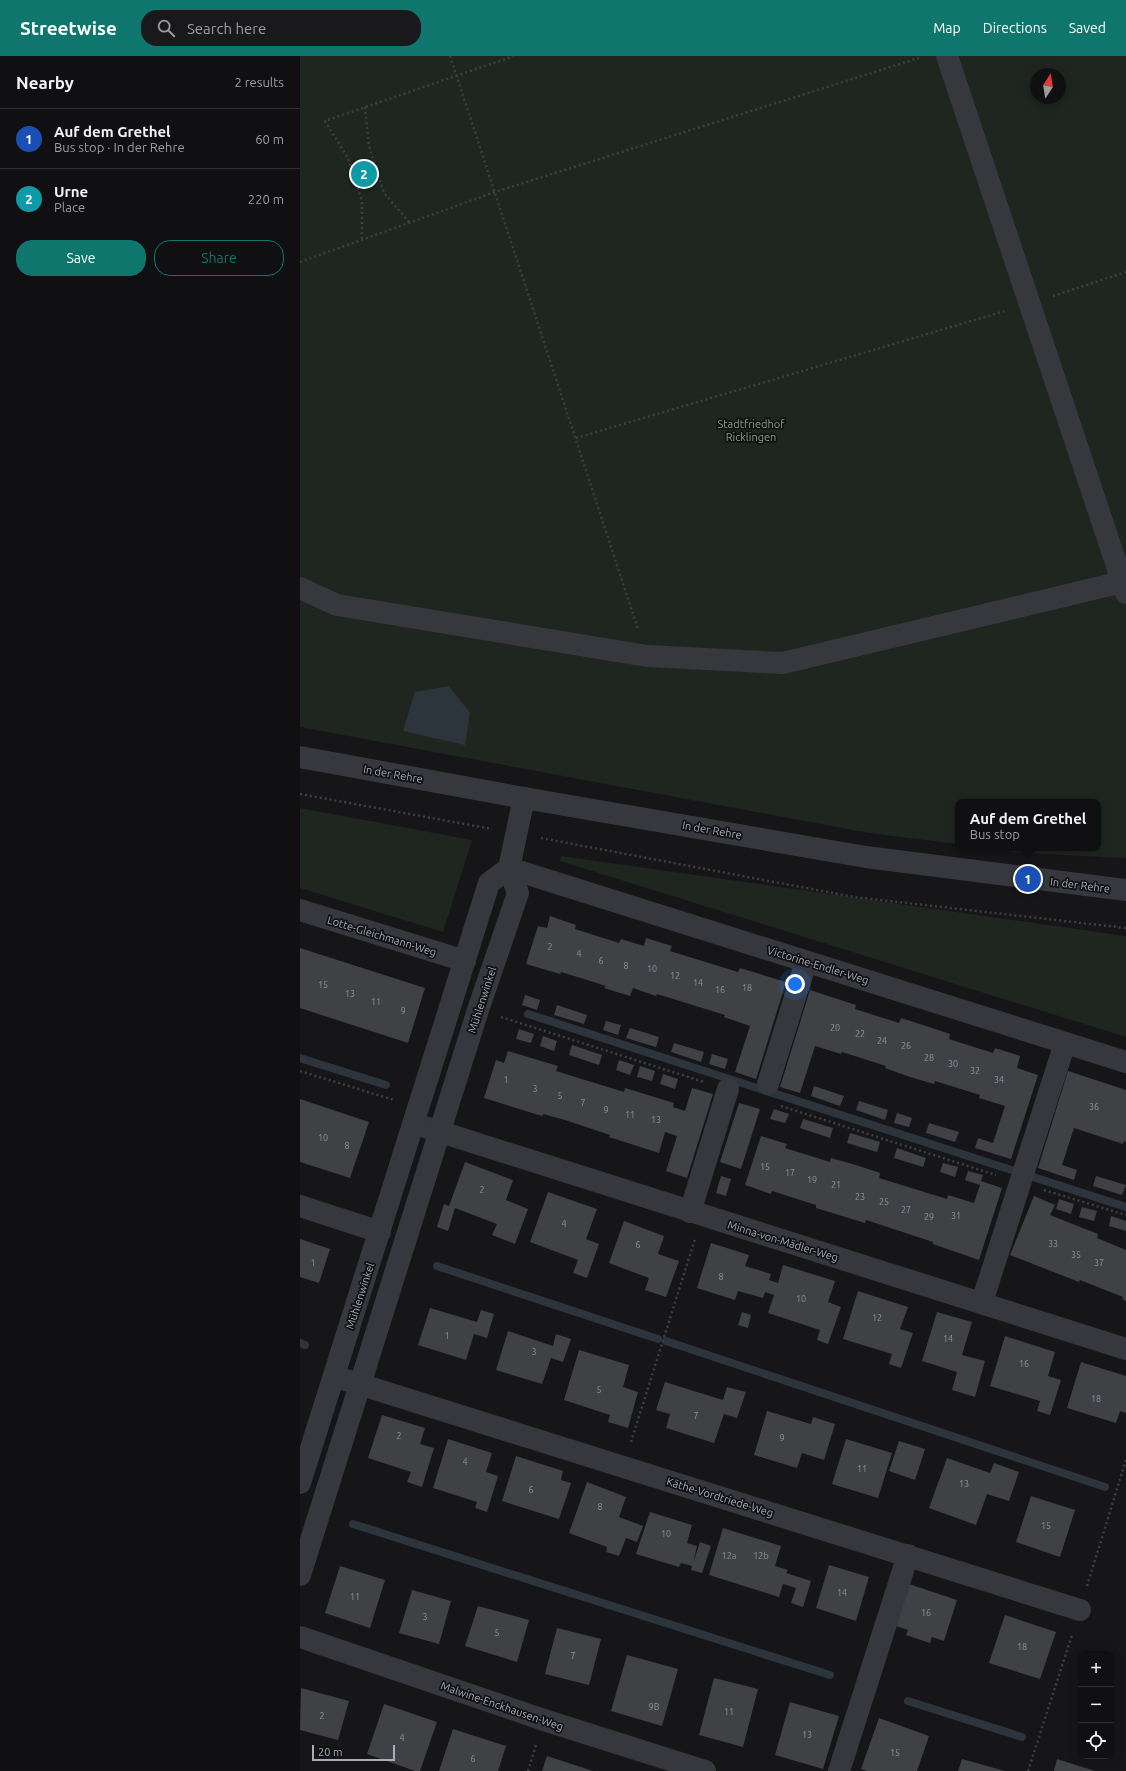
<!DOCTYPE html>
<html lang="en">
<head>
<meta charset="utf-8">
<style>
	:root { --surface:#101012; --page:#19191b; --text:#f1f3f6; --muted:#9c9d9f; --line:#303032; --accent:#0f766e }
	body { margin:0; font-family:Ubuntu,sans-serif; background:var(--page); color:var(--text) }
	.controls { position:absolute; right:12px; bottom:12px; display:grid; overflow:hidden; border-radius:8px; box-shadow:0 2px 10px #0003 }
	.controls button { width:36px; height:36px; display:grid; place-items:center; padding:0; border:0; border-bottom:1px solid var(--line); background:var(--surface); color:var(--text); font:20px sans-serif }
	.compass { position:absolute; left:730px; top:12px; width:36px; height:36px; border-radius:50%; background:var(--surface); box-shadow:0 2px 10px #0003; rotate:12deg }
	.scale { position:absolute; left:12px; bottom:10px; width:83px; box-sizing:border-box; padding-left:4px; border:2px solid #a8adb8; border-top:0; font-size:11px; line-height:14px; white-space:nowrap; color:#a8adb8; -webkit-text-stroke:3px #111113; paint-order:stroke }
	.you { position:absolute; left:495px; top:928px; width:14px; height:14px; margin:-10px; border:3px solid #fff; border-radius:50%; background:#1a73e8; box-shadow:0 0 0 6px #1a73e833 }
	.badge { display:grid; place-items:center; width:26px; height:26px; border-radius:50%; background:var(--accent); color:#fff; font-size:13px; font-weight:700 }
	.pin { position:absolute; translate:-50% -50%; border:2px solid #fff; box-shadow:0 1px 4px #0006 }
	.popup { position:absolute; left:655px; top:743px; width:146px; height:52px; box-sizing:border-box; display:grid; place-content:center; border-radius:8px; background:var(--surface); filter:drop-shadow(0 1px 3px #0005); font-size:13px; white-space:nowrap; color:var(--muted) }
	.popup b { font-size:15px; color:var(--text) }
	.popup::after { content:''; position:absolute; left:50%; top:100%; margin-left:-8px; border:8px solid transparent; border-top-color:var(--surface) }
	.list { margin:0; padding:0; list-style:none }
	h2 { display:flex; justify-content:space-between; align-items:center; height:52px; margin:0; padding:0 16px; font-size:17px }
	h2 small { font-size:13px; font-weight:400; color:var(--muted) }
	.list li { display:grid; grid-template-columns:26px 1fr auto; gap:12px; align-items:center; box-sizing:border-box; height:60px; padding:0 16px; border-top:1px solid var(--line) }
	.list b { display:block; font-size:15px; white-space:nowrap }
	.list p { margin:0; font-size:13px; white-space:nowrap; color:var(--muted) }
	.list em { font-size:13px; font-style:normal; color:var(--muted) }
	.actions { display:flex; gap:8px; padding:12px 16px }
	.actions a { flex:1; padding:9px 0; border:1px solid var(--accent); border-radius:16px; text-align:center; font-size:14px; color:var(--accent) }
	.actions .main { background:var(--accent); color:#fff }
	.icon { flex:none; width:22px; height:22px; fill:none; stroke:currentColor; stroke-width:2; stroke-linecap:round; stroke-linejoin:round }
	.map { position:relative; flex:none; width:826px; height:1715px; overflow:hidden }
	header { display:flex; align-items:center; gap:24px; box-sizing:border-box; height:56px; padding:0 20px; background:var(--accent); color:#fff }
	header strong { font-size:19px }
	nav { display:flex; gap:22px; margin-inline-start:auto; font-size:14px }
	.search { width:280px; height:36px; background:var(--page); display:flex; align-items:center; gap:10px; box-sizing:border-box; padding:0 14px; border-radius:16px; color:var(--muted); font-size:15px }
	main { display:flex }
	aside { flex:1; background:var(--surface) }
	.map>svg:first-child { display:block }
	.green { fill:#1e261f; fill-rule:evenodd }
	.water { fill:#2c353c }
	.lines { fill:none; stroke-linecap:round; stroke-linejoin:round }
	.stream { stroke:#2c353c; stroke-width:8 }
	.building { fill:#404145 }
	.path { stroke:#3d3f44; stroke-width:2.5; stroke-dasharray:2 3; stroke-linecap:butt }
	.minor { stroke:#37383d; stroke-width:22 }
	.labels { text-anchor:middle; stroke-width:3.5; stroke-linejoin:round; paint-order:stroke }
	.number-label { font-size:9px; fill:#8e929b }
	.park-label { font-size:11px; fill:#7fa381; stroke:#111113 }
	.street-label { font-size:11px; fill:#a8adb8; stroke:#111113 }
</style>
</head>
<body>
<header>
<strong>Streetwise</strong>
<div class="search"><svg class="icon" aria-label="search" viewBox="0 0 24 24"><circle cx="10" cy="10" r="6"/><path d="M15 15l6 6"/></svg>Search here</div>
<nav><a>Map</a><a>Directions</a><a>Saved</a></nav>
</header>
<main>
<aside>
<h2>Nearby<small>2 results</small></h2>
<ul class="list">
<li><span class="badge" style="background:#1a4fb4">1</span><div><b>Auf dem Grethel</b><p>Bus stop · In der Rehre</p></div><em>60 m</em></li>
<li><span class="badge" style="background:#0f9aa8">2</span><div><b>Urne</b><p>Place</p></div><em>220 m</em></li>
</ul>
<div class="actions"><a class="main">Save</a><a>Share</a></div>
</aside>
<div class="map">
<svg width="826" height="1715" viewBox="0 0 826 1715">
	<rect width="100%" height="100%" fill="#161618"/>
	<g class="green">
		<path d="M0,0H826V802L724,797L687,792H798V746H658V788L569,777L0,671ZM736,18H760V42H736Z"/>
		<path d="M0,752L172,784L143,876L0,832Z"/>
		<path d="M261,800L826,880V981L260,805Z"/>
	</g>
	<path class="water" d="M149,630L170,657L165,689L103,675L115,636Z"/>
	<g class="lines">
		<g class="stream">
			<path d="M228,958L826,1151"/>
			<path d="M0,1002L86,1029"/>
			<path d="M137,1210L358,1283"/>
			<path d="M366,1285L805,1431"/>
			<path d="M0,1287L5,1289"/>
			<path d="M53,1468L530,1619"/>
			<path d="M608,1645L722,1681"/>
		</g>
	</g>
	<g class="building">
		<path d="M250,860L276,869L275,873L319,887L321,883L344,890L346,882L372,890L370,895L438,916L440,912L486,926L456,1023L435,1016L450,970L424,961L425,959L357,938L356,940L333,932L330,940L304,932L306,930L284,923L261,916L260,918L226,908L238,870L247,872Z"/>
		<path d="M0,892L125,932L108,987L0,952Z"/>
		<path d="M510,934L556,949L555,953L599,967L601,962L626,970L650,978L649,983L693,997L695,992L720,1000L717,1012L738,1019L711,1103L675,1092L678,1082L693,1087L705,1050L679,1042L680,1039L635,1025L634,1028L610,1021L585,1012L586,1010L542,996L541,998L515,990L500,1037L480,1031Z"/>
		<path d="M225,939L240,944L237,954L222,949Z"/>
		<path d="M257,949L287,959L284,968L254,959Z"/>
		<path d="M306,965L321,969L318,979L303,974Z"/>
		<path d="M330,972L359,981L356,991L326,982Z"/>
		<path d="M219,973L234,978L231,987L216,983Z"/>
		<path d="M243,980L257,985L254,995L240,990Z"/>
		<path d="M374,987L404,996L401,1006L371,996Z"/>
		<path d="M272,989L302,999L299,1009L269,999Z"/>
		<path d="M208,995L258,1010L256,1015L324,1036L325,1032L374,1047L373,1051L385,1055L392,1032L413,1038L387,1122L366,1115L377,1080L365,1076L359,1097L309,1081L310,1079L265,1064L243,1058L242,1060L184,1042L196,1004L204,1007Z"/>
		<path d="M412,998L428,1003L425,1013L409,1008Z"/>
		<path d="M319,1004L334,1009L330,1019L316,1014Z"/>
		<path d="M340,1010L355,1015L352,1025L337,1021Z"/>
		<path d="M768,1015L826,1034V1086L824,1085L823,1088L774,1072L762,1109L777,1114L774,1124L738,1112Z"/>
		<path d="M363,1018L378,1023L375,1033L360,1028Z"/>
		<path d="M514,1030L544,1040L540,1050L511,1040Z"/>
		<path d="M0,1043L69,1066L50,1122L0,1106Z"/>
		<path d="M559,1045L588,1054L585,1064L556,1054Z"/>
		<path d="M439,1047L460,1053L441,1113L420,1106Z"/>
		<path d="M474,1053L489,1058L485,1067L470,1063Z"/>
		<path d="M597,1057L612,1062L609,1071L594,1067Z"/>
		<path d="M503,1063L533,1072L530,1082L500,1072Z"/>
		<path d="M629,1067L659,1076L655,1086L626,1077Z"/>
		<path d="M550,1077L580,1086L577,1096L547,1087Z"/>
		<path d="M461,1080L487,1088L485,1092L530,1106L531,1102L556,1109L580,1117L579,1122L647,1143L648,1139L674,1147L680,1129L665,1124L668,1115L683,1119L681,1125L702,1132L679,1204L633,1188V1186L566,1164L565,1167L516,1152V1149L472,1135L471,1138L445,1129Z"/>
		<path d="M597,1092L626,1102L623,1111L594,1102Z"/>
		<path d="M165,1106L213,1124L206,1144L228,1153L215,1188L192,1179L197,1168L155,1152L148,1175L137,1171L144,1148L149,1150Z"/>
		<path d="M643,1107L658,1111L655,1121L640,1116Z"/>
		<path d="M421,1120L431,1123L426,1140L416,1137Z"/>
		<path d="M796,1120L826,1129L822,1139L793,1130Z"/>
		<path d="M248,1136L297,1153L286,1183L299,1188L287,1222L273,1217L278,1204L230,1186Z"/>
		<path d="M734,1140L755,1149L750,1159L798,1178L797,1182L826,1194V1245L822,1243L823,1241L780,1224L779,1226L710,1199Z"/>
		<path d="M759,1143L774,1148L771,1158L756,1153Z"/>
		<path d="M782,1151L797,1155L794,1165L779,1161Z"/>
		<path d="M811,1160L826,1165V1175L809,1170Z"/>
		<path d="M324,1165L364,1180L358,1198L379,1205L366,1241L345,1234L349,1222L309,1207Z"/>
		<path d="M0,1183L30,1193L19,1227L0,1221Z"/>
		<path d="M411,1187L449,1199L445,1210L471,1218L469,1224L478,1227L483,1209L535,1225L528,1246L541,1251L528,1288L517,1284L520,1274L468,1257L474,1239L465,1236L463,1242L438,1235L435,1244L397,1232Z"/>
		<path d="M558,1235L608,1251L600,1273L613,1277L601,1312L589,1308L592,1298L543,1283Z"/>
		<path d="M130,1252L177,1266L181,1254L194,1258L187,1282L174,1278L166,1304L118,1289Z"/>
		<path d="M442,1256L451,1259L448,1272L438,1269Z"/>
		<path d="M637,1256L672,1266L662,1299L685,1305L675,1341L652,1334L657,1316L622,1305Z"/>
		<path d="M208,1275L253,1290L256,1278L271,1283L263,1306L251,1302L242,1328L196,1314Z"/>
		<path d="M705,1280L755,1296L748,1320L761,1324L750,1359L737,1355L740,1345L690,1330Z"/>
		<path d="M279,1294L329,1309L323,1331L338,1336L328,1372L308,1366L310,1359L264,1344Z"/>
		<path d="M781,1306L826,1320V1357L820,1355L816,1367L767,1352Z"/>
		<path d="M365,1326L423,1344L427,1331L446,1336L437,1362L424,1358L414,1387L366,1372L370,1358L356,1354Z"/>
		<path d="M467,1355L511,1368L513,1361L535,1368L524,1404L502,1397L497,1412L454,1399Z"/>
		<path d="M82,1359L125,1372L120,1388L134,1392L122,1431L107,1426L111,1416L68,1402Z"/>
		<path d="M148,1383L192,1397L186,1416L198,1420L187,1456L175,1452L177,1446L133,1432Z"/>
		<path d="M546,1383L592,1397L578,1442L532,1428Z"/>
		<path d="M599,1385L625,1393L615,1424L589,1415Z"/>
		<path d="M216,1400L263,1415L261,1424L271,1427L259,1463L202,1445Z"/>
		<path d="M647,1402L690,1417L694,1407L719,1416L709,1445L687,1438L676,1469L629,1452Z"/>
		<path d="M287,1426L326,1441L319,1461L343,1470L337,1486L326,1482L319,1500L306,1496L307,1491L269,1477Z"/>
		<path d="M731,1440L775,1454L760,1501L716,1486Z"/>
		<path d="M350,1456L392,1469L387,1487L397,1490L393,1507L400,1486L411,1490L402,1517L391,1514L392,1510L381,1507L379,1511L336,1498Z"/>
		<path d="M423,1472L481,1490L475,1510L488,1514L486,1517L511,1525L503,1551L491,1547L496,1532L483,1528L479,1541L409,1519Z"/>
		<path d="M529,1509L569,1521L556,1565L516,1552Z"/>
		<path d="M40,1510L85,1524L70,1572L25,1557Z"/>
		<path d="M609,1528L657,1544L644,1585L632,1581L630,1587L606,1579L608,1574L596,1570Z"/>
		<path d="M112,1534L151,1545L139,1588L99,1577Z"/>
		<path d="M178,1550L229,1564L217,1606L165,1590Z"/>
		<path d="M705,1559L756,1576L740,1623L689,1607Z"/>
		<path d="M257,1572L301,1583L289,1629L245,1618Z"/>
		<path d="M327,1599L378,1613L362,1670L311,1655Z"/>
		<path d="M414,1622L458,1633L443,1691L399,1679Z"/>
		<path d="M1,1632L49,1645L38,1684L0,1674Z"/>
		<path d="M490,1646L539,1660L523,1713L475,1699Z"/>
		<path d="M84,1648L137,1666L120,1715H115L67,1698Z"/>
		<path d="M579,1662L629,1680L617,1715H567L561,1713Z"/>
		<path d="M153,1673L206,1690L198,1715H139Z"/>
		<path d="M247,1700L293,1715H242Z"/>
		<path d="M662,1703L705,1715H658Z"/>
		<path d="M757,1703L795,1715H754Z"/>
	</g>
	<g class="lines">
		<g class="path">
			<path d="M150,0L338,573"/>
			<path d="M65,51L69,90L84,137L109,166"/>
			<path d="M62,183V145L48,102L25,65L214,0"/>
			<path d="M0,206L195,136L622,1"/>
			<path d="M753,240L826,216"/>
			<path d="M276,382L705,255"/>
			<path d="M0,738L192,773"/>
			<path d="M241,782L554,841L826,872"/>
			<path d="M201,961L404,1026"/>
			<path d="M0,1015L94,1044"/>
			<path d="M481,1050L696,1119"/>
			<path d="M744,1134L826,1159"/>
			<path d="M331,1386L395,1183"/>
			<path d="M787,1530L826,1404"/>
			<path d="M228,1715L236,1689"/>
			<path d="M728,1715L772,1579"/>
		</g>
		<g class="minor">
			<path d="M647,0L826,537"/>
			<path d="M0,532L37,549L347,600L483,607L822,526"/>
			<path d="M0,701L224,742L566,801L826,834"/>
			<path d="M224,742L209,812L826,1006"/>
			<path d="M0,854L165,905"/>
			<path d="M468,1028L506,906"/>
			<path d="M125,1071L826,1293"/>
			<path d="M0,1150L80,1176"/>
			<path d="M390,1156L428,1033"/>
			<path d="M682,1246L765,987"/>
			<path d="M46,1324L780,1554"/>
			<path d="M0,1427L189,827L209,812L218,837L178,954L0,1519"/>
			<path d="M0,1581L244,1664L405,1715"/>
			<path d="M539,1715L608,1499"/>
		</g>
	</g>
	<g class="labels">
		<g class="number-label">
			<text x="250" y="894">2</text>
			<text x="279" y="901">4</text>
			<text x="301" y="908">6</text>
			<text x="326" y="913">8</text>
			<text x="352" y="916">10</text>
			<text x="375" y="923">12</text>
			<text x="398" y="930">14</text>
			<text x="23" y="932">15</text>
			<text x="447" y="935">18</text>
			<text x="420" y="937">16</text>
			<text x="50" y="941">13</text>
			<text x="76" y="949">11</text>
			<text x="103" y="958">9</text>
			<text x="535" y="975">20</text>
			<text x="560" y="981">22</text>
			<text x="582" y="988">24</text>
			<text x="606" y="993">26</text>
			<text x="629" y="1005">28</text>
			<text x="653" y="1011">30</text>
			<text x="675" y="1018">32</text>
			<text x="206" y="1027">1</text>
			<text x="699" y="1027">34</text>
			<text x="235" y="1036">3</text>
			<text x="260" y="1043">5</text>
			<text x="283" y="1050">7</text>
			<text x="794" y="1054">36</text>
			<text x="306" y="1057">9</text>
			<text x="330" y="1062">11</text>
			<text x="356" y="1067">13</text>
			<text x="23" y="1085">10</text>
			<text x="47" y="1093">8</text>
			<text x="465" y="1114">15</text>
			<text x="490" y="1120">17</text>
			<text x="512" y="1127">19</text>
			<text x="536" y="1132">21</text>
			<text x="182" y="1137">2</text>
			<text x="560" y="1144">23</text>
			<text x="584" y="1149">25</text>
			<text x="606" y="1157">27</text>
			<text x="656" y="1163">31</text>
			<text x="629" y="1164">29</text>
			<text x="264" y="1171">4</text>
			<text x="753" y="1191">33</text>
			<text x="338" y="1192">6</text>
			<text x="776" y="1202">35</text>
			<text x="13" y="1210">1</text>
			<text x="799" y="1210">37</text>
			<text x="421" y="1224">8</text>
			<text x="501" y="1246">10</text>
			<text x="577" y="1265">12</text>
			<text x="147" y="1283">1</text>
			<text x="648" y="1286">14</text>
			<text x="234" y="1299">3</text>
			<text x="724" y="1311">16</text>
			<text x="299" y="1337">5</text>
			<text x="796" y="1346">18</text>
			<text x="396" y="1363">7</text>
			<text x="99" y="1383">2</text>
			<text x="482" y="1385">9</text>
			<text x="165" y="1409">4</text>
			<text x="562" y="1416">11</text>
			<text x="664" y="1431">13</text>
			<text x="231" y="1437">6</text>
			<text x="300" y="1454">8</text>
			<text x="746" y="1473">15</text>
			<text x="366" y="1481">10</text>
			<text x="429" y="1503">12a</text>
			<text x="461" y="1503">12b</text>
			<text x="542" y="1540">14</text>
			<text x="55" y="1544">11</text>
			<text x="626" y="1560">16</text>
			<text x="125" y="1564">3</text>
			<text x="197" y="1580">5</text>
			<text x="722" y="1594">18</text>
			<text x="273" y="1603">7</text>
			<text x="354" y="1654">9B</text>
			<text x="429" y="1659">11</text>
			<text x="22" y="1663">2</text>
			<text x="507" y="1682">13</text>
			<text x="102" y="1685">4</text>
			<text x="595" y="1700">15</text>
			<text x="173" y="1706">6</text>
		</g>
		<g class="park-label">
			<text x="451" y="372">Stadtfriedhof<tspan x="451" dy="13">Ricklingen</tspan></text>
		</g>
		<g class="street-label">
			<text transform="translate(93 718) rotate(10)" y="4">In der Rehre</text>
			<text transform="translate(412 774) rotate(10)" y="4">In der Rehre</text>
			<text transform="translate(780 829) rotate(7)" y="4">In der Rehre</text>
			<text transform="translate(82 880) rotate(17)" y="4">Lotte-Gleichmann-Weg</text>
			<text transform="translate(518 909) rotate(17)" y="4">Victorine-Endler-Weg</text>
			<text transform="translate(182 944) rotate(-72)" y="4">Mühlenwinkel</text>
			<text transform="translate(483 1185) rotate(17)" y="4">Minna-von-Mädler-Weg</text>
			<text transform="translate(60 1240) rotate(-72)" y="4">Mühlenwinkel</text>
			<text transform="translate(420 1441) rotate(17)" y="4">Käthe-Vordtriede-Weg</text>
			<text transform="translate(202 1650) rotate(19)" y="4">Malwine-Enckhausen-Weg</text>
		</g>
	</g>
</svg>
<div class="controls">
<button>+</button>
<button>−</button>
<button><svg class="icon" aria-label="locate" viewBox="0 0 24 24"><circle cx="12" cy="12" r="6"/><path d="M12 2v4M12 18v4M2 12h4M18 12h4"/></svg></button>
</div>
<svg class="compass" viewBox="-18 -18 36 36"><path d="M0-13l5 13h-10z" fill="#e53935"/><path d="M0 13l5-13h-10z" fill="#9c9d9f"/></svg>
<div class="scale">20 m</div>
<div class="you"></div>
<div class="pin badge" style="left:728px;top:823px;background:#1a4fb4">1</div>
<div class="popup"><b>Auf dem Grethel</b>Bus stop</div>
<div class="pin badge" style="left:64px;top:118px;background:#0f9aa8">2</div>
</div>
</main>
</body>
</html>
